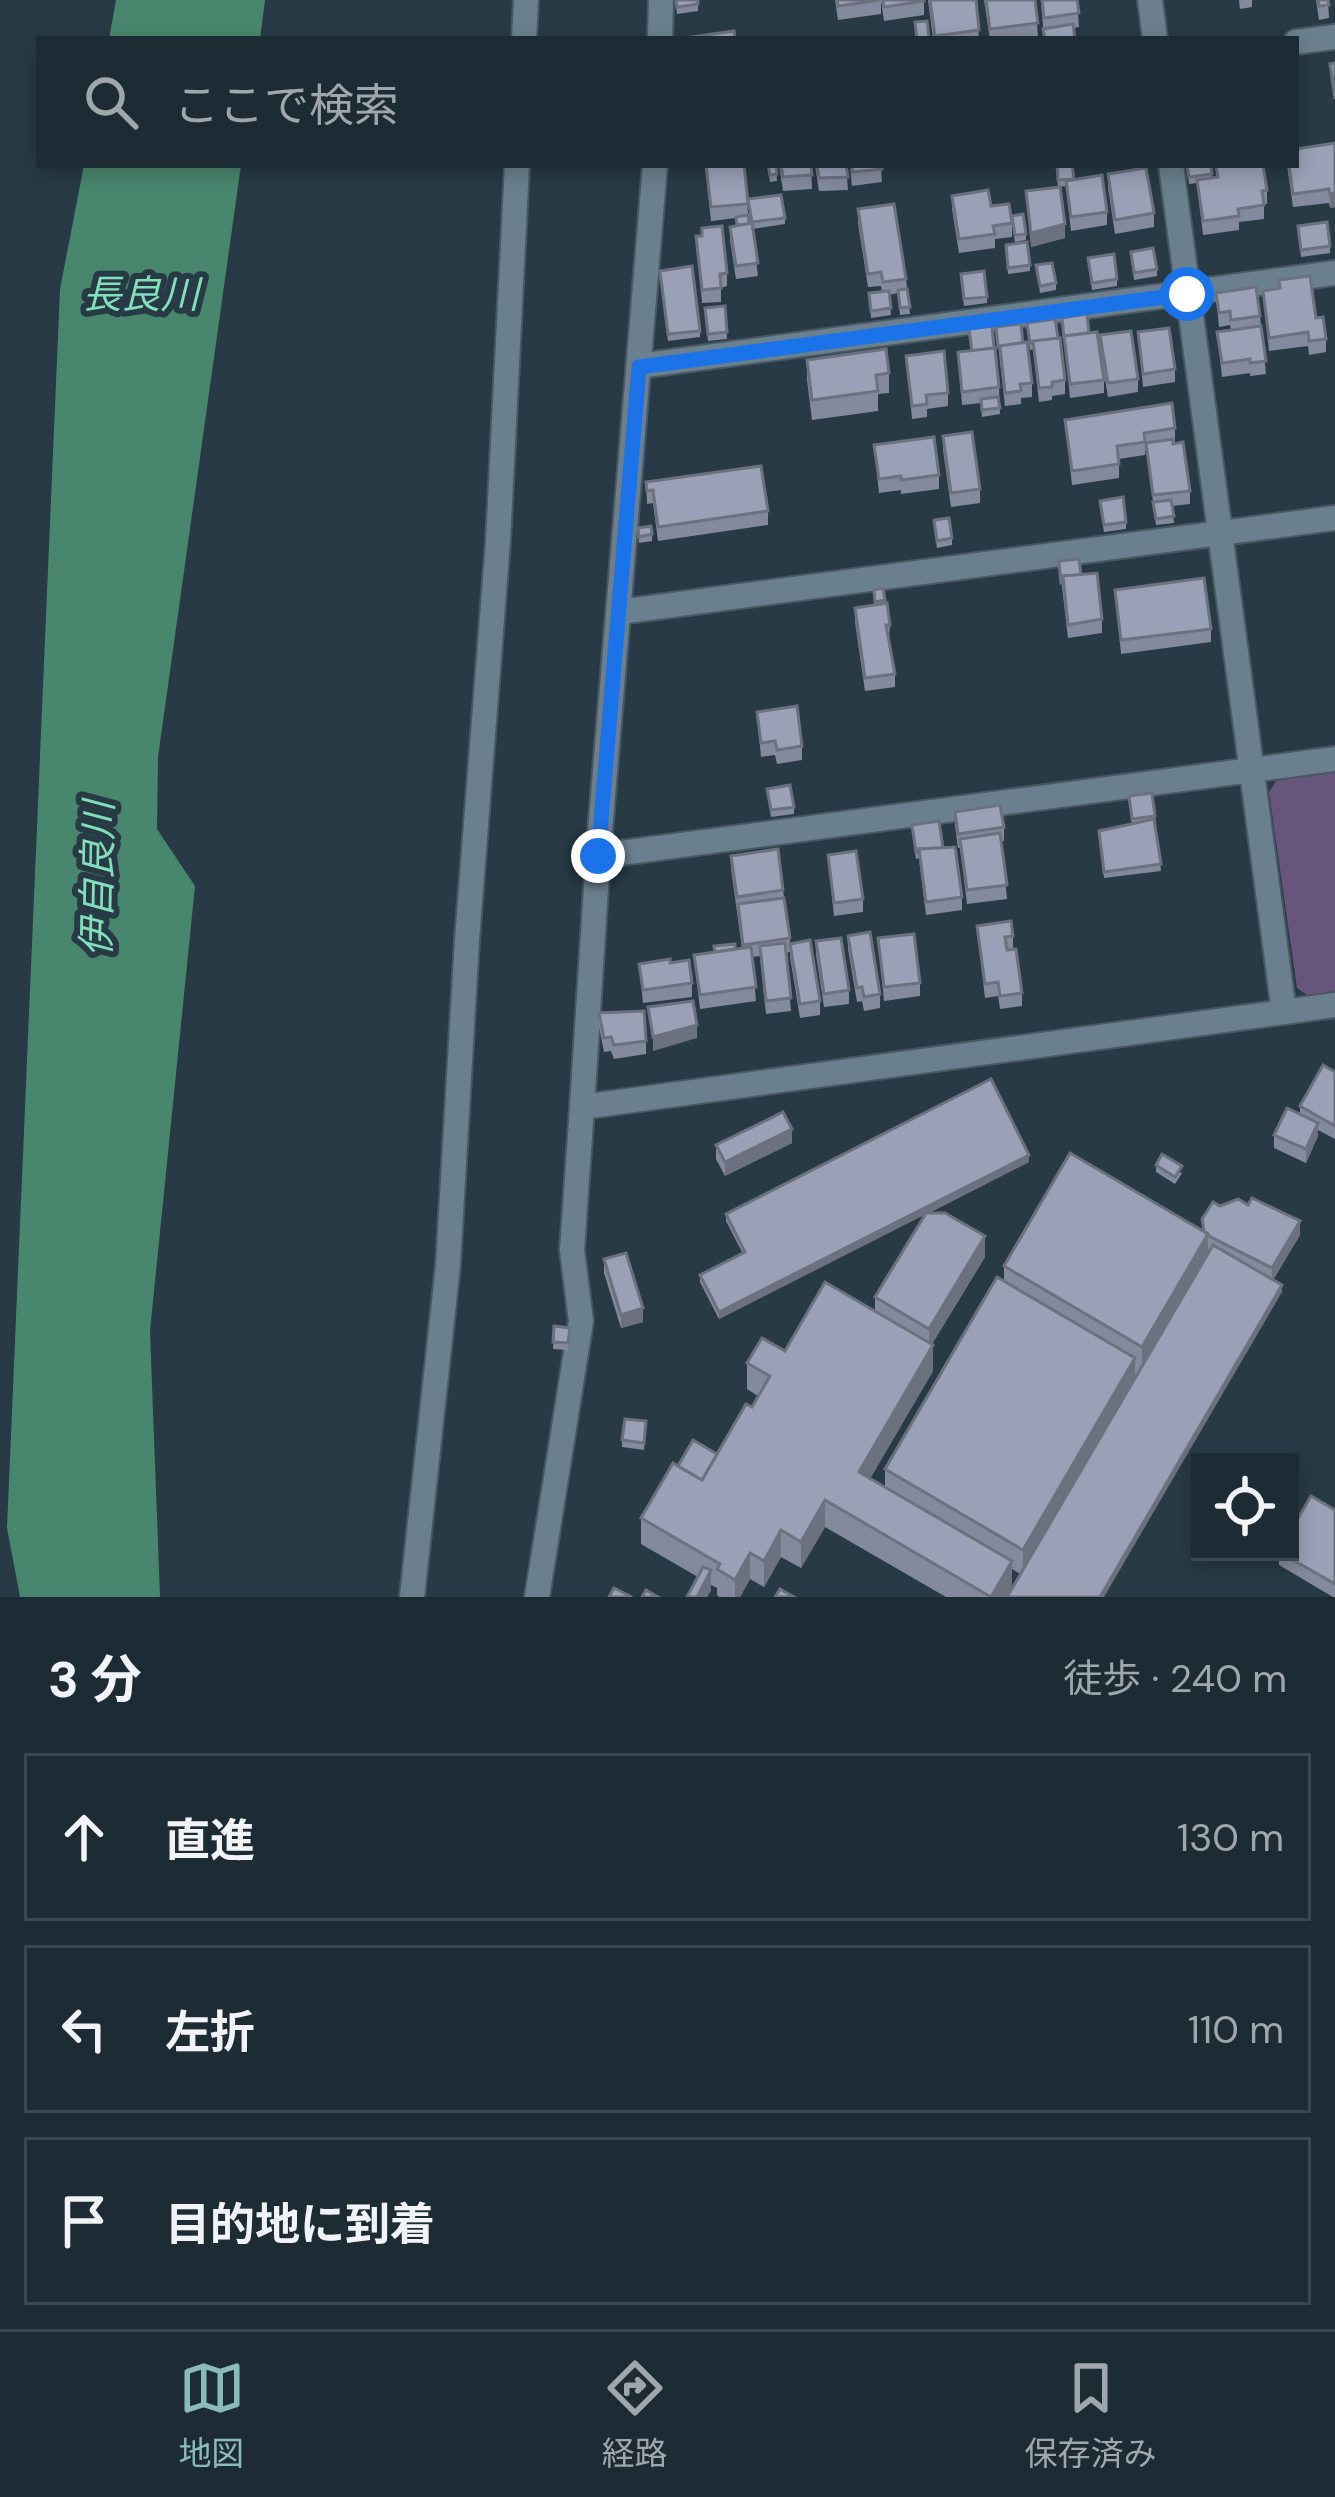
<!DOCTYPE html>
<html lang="ja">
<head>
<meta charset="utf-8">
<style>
	:root { --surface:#1d2c34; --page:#2a3840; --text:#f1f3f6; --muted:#a0a7ac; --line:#3b484f; --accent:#8bbbb9 }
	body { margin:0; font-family:"DM Sans","Noto Sans JP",sans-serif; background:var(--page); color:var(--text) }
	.controls { position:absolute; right:36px; bottom:36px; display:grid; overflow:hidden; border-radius:0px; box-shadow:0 6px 18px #0003 }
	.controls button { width:108px; height:108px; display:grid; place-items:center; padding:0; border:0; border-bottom:3px solid var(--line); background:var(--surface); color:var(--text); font:60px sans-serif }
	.stop { position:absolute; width:36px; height:36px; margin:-27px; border:9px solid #1a73e8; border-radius:50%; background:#fff }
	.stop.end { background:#1a73e8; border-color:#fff; box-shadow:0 3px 12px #0008 }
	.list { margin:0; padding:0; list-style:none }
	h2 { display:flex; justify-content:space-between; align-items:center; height:156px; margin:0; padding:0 48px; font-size:51px }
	h2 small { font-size:39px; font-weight:400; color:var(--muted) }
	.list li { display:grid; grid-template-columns:78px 1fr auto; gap:36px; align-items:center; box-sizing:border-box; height:168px; margin:0 24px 24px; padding:0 24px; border:3px solid var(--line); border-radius:0px }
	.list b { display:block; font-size:45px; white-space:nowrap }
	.list em { font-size:39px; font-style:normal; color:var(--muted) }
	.icon { flex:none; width:66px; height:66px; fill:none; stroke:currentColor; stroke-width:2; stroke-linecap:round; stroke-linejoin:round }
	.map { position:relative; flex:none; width:1335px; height:1597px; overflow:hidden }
	.search { position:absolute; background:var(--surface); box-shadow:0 6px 18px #0003; left:36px; right:36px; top:36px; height:132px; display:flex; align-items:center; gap:30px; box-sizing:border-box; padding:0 42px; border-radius:0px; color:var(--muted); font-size:45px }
	.sheet { height:732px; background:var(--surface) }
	nav { display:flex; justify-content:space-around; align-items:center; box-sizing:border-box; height:168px; border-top:3px solid var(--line); background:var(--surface); font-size:33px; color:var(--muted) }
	nav a { display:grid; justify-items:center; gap:6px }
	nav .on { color:var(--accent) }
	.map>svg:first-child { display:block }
	.green { fill:#68557c }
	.water { fill:#49866e }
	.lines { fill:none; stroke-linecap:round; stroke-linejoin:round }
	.street-casing { stroke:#485862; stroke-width:28 }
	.street { stroke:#6b808e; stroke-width:24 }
	.wall { fill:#848a9d }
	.shaded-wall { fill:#6c717f }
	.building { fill:#9aa1b6; stroke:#6c717f; stroke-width:3 }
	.route { stroke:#1a73e8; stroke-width:15 }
	.labels { text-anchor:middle; stroke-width:12; stroke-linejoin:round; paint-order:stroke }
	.water-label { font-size:39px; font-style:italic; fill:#82dfba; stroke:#273a46 }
</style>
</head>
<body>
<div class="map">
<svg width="1335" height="1597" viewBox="0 0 1335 1597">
	<rect width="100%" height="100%" fill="#273a46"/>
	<path class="green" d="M1335,770V992L1307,995L1297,988L1269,792L1278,778Z"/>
	<g class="water">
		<path d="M116,0H265L260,39H109Z"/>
		<path d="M84,165H241L158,757L157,829L195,886L150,1331L160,1597H20L7,1528L60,289Z"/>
	</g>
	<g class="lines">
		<g class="street-casing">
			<g id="street">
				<path d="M1150,0L1155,39"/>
				<path d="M524,39L526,0"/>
				<path d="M660,39L661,0"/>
				<path d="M1296,42L1335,37"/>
				<path d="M655,165L598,856L582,1107L1284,1012L1171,165"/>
				<path d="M639,366L1335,273"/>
				<path d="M619,612L1335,518"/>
				<path d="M598,856L1335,759"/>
				<path d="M1284,1012L1335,1005"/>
				<path d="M412,1597L448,1265L467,940L498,541L517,165"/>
				<path d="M537,1597L581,1321L572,1250L582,1107"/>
			</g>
		</g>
		<use href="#street" class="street"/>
	</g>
	<g class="wall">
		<path d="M675,0H698V11L677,14Z"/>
		<path d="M835,0H881V14L838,20Z"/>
		<path d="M881,0H924V15L884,21Z"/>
		<path d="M928,0H976L979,39H933Z"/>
		<path d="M984,0H1035L1038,36L1018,39H990Z"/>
		<path d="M1041,0H1077L1079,27L1074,28L1075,39H1044Z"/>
		<path d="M1239,0H1252V7L1240,9Z"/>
		<path d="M1316,0H1328L1329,18L1319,20Z"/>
		<path d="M1335,143V207L1330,208L1329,203L1293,207L1287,165H1296Z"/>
		<path d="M705,165H744L749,224L751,223L748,199L785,218V224L752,229L758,276L736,279L730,240V227L736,226V218L711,221Z"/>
		<path d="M768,165H776L777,181L770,182Z"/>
		<path d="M779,165H811L812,189L783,191Z"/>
		<path d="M815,165H846L848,190L819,191Z"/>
		<path d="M850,165H881L882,182L852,186Z"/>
		<path d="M1056,165L1107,212V225L1071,231L1066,186L1060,187L1065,238L1031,247L1026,191L1058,187Z"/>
		<path d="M1187,165H1211L1212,178H1216V167L1267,190V204H1264V219L1239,222V230L1203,235L1197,183L1189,184Z"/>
		<path d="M1108,174L1154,213V227L1115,234L1108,188Z"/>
		<path d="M952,196L991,206L1012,223V237L995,239V248L959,253L952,209Z"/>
		<path d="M858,209L906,279L910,314L900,315L898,293L889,295L891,315L871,318L869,293L882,291L881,286L868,287L858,223Z"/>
		<path d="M1012,223L1026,234V240L1015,242Z"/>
		<path d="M1298,233L1330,246V253L1301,257Z"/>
		<path d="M696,236L727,273V286L721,288V302L702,303Z"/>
		<path d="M1006,252L1030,265V271L1008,274Z"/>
		<path d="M1131,252L1157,269V276L1134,280Z"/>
		<path d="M1088,258L1117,279V286L1092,290Z"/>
		<path d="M1036,265L1056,283V290L1040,293Z"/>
		<path d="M660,278L700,331V337L668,341Z"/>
		<path d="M1279,280L1316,318L1326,339V352L1309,355L1308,346L1269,351L1263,291L1279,289Z"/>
		<path d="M961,281L987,297V303L964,306Z"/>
		<path d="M1216,293L1260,316L1266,374L1250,376V373L1222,377L1217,332L1231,330L1230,325L1219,327Z"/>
		<path d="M725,306L727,339L708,341L705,308Z"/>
		<path d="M1062,318L1089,333L1104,380V393L1070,398Z"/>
		<path d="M1027,323L1065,380V394L1052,396V400L1039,402L1033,349L1030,350Z"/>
		<path d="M996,327L1023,343L1032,383V397L1021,398V404L1005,406Z"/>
		<path d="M1138,332L1175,369V382L1143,387Z"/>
		<path d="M1100,335L1138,379V392L1108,397L1100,349Z"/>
		<path d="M971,351L999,387L1000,414L982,417L981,403L962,405L958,352Z"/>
		<path d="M906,356L948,393V406L927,409V417L912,419Z"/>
		<path d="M807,360L889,373V393L878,394V411L812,420L807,380Z"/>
		<path d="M1065,420L1175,428V442H1173L1190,491V504L1172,506L1174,523L1156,525L1146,446L1145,455L1119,459V478L1072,485Z"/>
		<path d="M943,436L980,489V503L951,507L943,450Z"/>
		<path d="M874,445L939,475V489L901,494V490L879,493Z"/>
		<path d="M646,482L768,511V525L658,541L653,503L647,504Z"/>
		<path d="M1100,508L1126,522V529L1104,532Z"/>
		<path d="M934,526L952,538V545L937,548Z"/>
		<path d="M638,528L652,534V541L639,543Z"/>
		<path d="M1059,561L1081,575L1102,619V633L1068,638Z"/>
		<path d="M883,588L890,625L889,639L895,674V687L865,691L855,622V608L875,605L874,590Z"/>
		<path d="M1115,590L1211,629V642L1121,654Z"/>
		<path d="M757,712L802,746V760L777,764L775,755L761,757Z"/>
		<path d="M767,789L794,807V814L771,817Z"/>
		<path d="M1129,803L1155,816L1161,871L1104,878L1099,838L1132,824Z"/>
		<path d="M955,812L1004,827V841H1001L1007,899L967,904L960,848H958L955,826Z"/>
		<path d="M912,831L943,848L962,897V910L926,915L919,858L916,859Z"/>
		<path d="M828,855L863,899V912L834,916Z"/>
		<path d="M731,856L783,890L790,938V952L786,953L791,1011L766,1014L760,956L752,957L756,1001L700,1009L694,955L742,948L731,869Z"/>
		<path d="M977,926L1013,936V949L1022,993V1006L1000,1009L998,996L985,998Z"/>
		<path d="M848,936L880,994V1008L864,1011L862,1001L857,1002L848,949Z"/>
		<path d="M878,938L920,983V996L884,1001Z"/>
		<path d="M816,941L849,990V1004L824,1007L816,955Z"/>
		<path d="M790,944L820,1001V1015L800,1018L790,957Z"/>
		<path d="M670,963L692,983V997L643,1003L639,964Z"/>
		<path d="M599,1013L646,1041V1054L614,1059L611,1051L604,1052L599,1026Z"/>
		<path d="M1335,1072V1139L1318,1130V1136L1306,1163L1274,1148V1135L1300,1115V1106Z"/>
		<path d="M792,1143L725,1176L716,1159V1145Z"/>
		<path d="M1029,1162L929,1213L985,1257L932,1344L933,1371L870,1478L885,1487V1469L1004,1281V1266L1202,1231V1219L1220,1206L1300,1235L1273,1280L1282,1292L1020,1574L1012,1569L1006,1597H946L825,1527L801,1568L781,1557L764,1587L750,1579L740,1597H719L717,1595V1588L711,1585V1591L698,1577L641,1544V1518L717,1454L752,1407L758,1396L747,1389V1363L785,1351L875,1311V1297L925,1214L719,1319L700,1282V1275L743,1254L726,1221V1214Z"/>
		<path d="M1156,1165L1182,1173L1175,1184L1156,1172Z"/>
		<path d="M604,1259L643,1322L621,1328L604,1273Z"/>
		<path d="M554,1326L570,1328L568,1350L553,1349Z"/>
		<path d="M646,1421L644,1450L622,1447V1440Z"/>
		<path d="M1335,1510V1597H1333L1279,1565V1552Z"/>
	</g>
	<g class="shaded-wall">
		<path d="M1335,193V207L1330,208V194Z"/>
		<path d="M1065,224V238L1031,247V233Z"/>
		<path d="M697,1025V1038L653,1051V1037Z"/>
		<path d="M1318,1123V1136L1306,1163V1149Z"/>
		<path d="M792,1129V1143L725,1176V1162Z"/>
		<path d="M1029,1155V1162L719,1319V1312Z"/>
		<path d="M1300,1221V1235L1272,1282V1268Z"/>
		<path d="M1208,1234V1260L1142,1373V1347Z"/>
		<path d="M985,1236V1257L929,1349V1329Z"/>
		<path d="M1282,1285V1292L1104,1597H1100Z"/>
		<path d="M643,1308V1322L621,1328V1315Z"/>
		<path d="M933,1345V1371L859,1498V1472Z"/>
		<path d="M1135,1358V1384L1023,1576V1550Z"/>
		<path d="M825,1500V1527L801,1568V1542Z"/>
		<path d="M781,1530V1557L764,1587V1561Z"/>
		<path d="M750,1553V1579L740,1597H735V1580Z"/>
		<path d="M1012,1561V1587L1006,1597H991Z"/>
		<path d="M711,1570V1591L707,1597H697Z"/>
	</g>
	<g class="building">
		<path d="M676,0H698V4L677,7Z"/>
		<path d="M837,0H880L838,6Z"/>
		<path d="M883,0H924V1L884,7Z"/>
		<path d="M930,0H976L979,30L935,36Z"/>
		<path d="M986,0H1035L1038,23L990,29Z"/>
		<path d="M1042,0H1077L1079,13L1044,18Z"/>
		<path d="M1318,0H1328L1329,5L1319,6Z"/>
		<path d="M927,21L929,38L917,39L915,22Z"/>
		<path d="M1073,24L1075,39H1045L1043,29Z"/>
		<path d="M734,31L735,39H684V38Z"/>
		<path d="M1335,63V99L1330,64Z"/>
		<path d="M1335,143V193L1330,194L1329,189L1293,194L1289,165H1296V149Z"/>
		<path d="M706,165H744L748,204L711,207Z"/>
		<path d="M768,165H776L777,174L770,175Z"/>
		<path d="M781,165H811L812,175L783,177Z"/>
		<path d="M817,165H846L848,177L819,178Z"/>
		<path d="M852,165H881L882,169L852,172Z"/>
		<path d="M1057,165H1072L1074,179L1058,180Z"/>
		<path d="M1187,165H1211L1212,174L1189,177Z"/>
		<path d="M1229,165H1263L1267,190L1262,191L1264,205L1238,209L1239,216L1203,221L1197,180L1218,177L1216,167Z"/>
		<path d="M1146,168L1154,213L1115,220L1108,174Z"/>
		<path d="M1102,175L1107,212L1071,217L1066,181Z"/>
		<path d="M1060,187L1065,224L1031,233L1026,191Z"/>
		<path d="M988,190L991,206L1009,204L1012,223L993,226L995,234L959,239L952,196Z"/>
		<path d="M781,195L785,218L752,222L748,199Z"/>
		<path d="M894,204L906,279L883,282L881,272L868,274L858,209Z"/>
		<path d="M1023,214L1026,234L1015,235L1012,216Z"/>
		<path d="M748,215L749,224L737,225L736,217Z"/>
		<path d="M1327,222L1330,246L1301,250L1298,226Z"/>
		<path d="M752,223L758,263L736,266L730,227Z"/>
		<path d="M722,226L727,273L720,274L721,288L702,290L696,236H702V228Z"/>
		<path d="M1027,242L1030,265L1008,268L1006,245Z"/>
		<path d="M1153,248L1157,269L1134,273L1131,252Z"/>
		<path d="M1114,254L1117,279L1092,283L1088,258Z"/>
		<path d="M1052,263L1056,283L1040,286L1036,265Z"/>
		<path d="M692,266L700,331L668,334L660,271Z"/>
		<path d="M984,271L987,297L964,299L961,274Z"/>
		<path d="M1310,276L1316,318L1323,317L1326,339L1309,341L1308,332L1269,338L1263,291L1280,288L1279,280Z"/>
		<path d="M1256,287L1260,316L1231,320L1230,311L1219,313L1216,293Z"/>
		<path d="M907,289L910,307L900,308L898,290Z"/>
		<path d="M889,291L891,308L871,311L869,293Z"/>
		<path d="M725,306L727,332L708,334L705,308Z"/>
		<path d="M1087,314L1089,333L1064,336V338L1062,318Z"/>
		<path d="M1055,319L1058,338L1030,343L1027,323Z"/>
		<path d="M1021,324L1023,343L1000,346L998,347L996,327Z"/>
		<path d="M992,326L994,348L972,351L969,329Z"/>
		<path d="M1261,326L1266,361L1250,363V359L1222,363L1217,332Z"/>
		<path d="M1169,328L1175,369L1143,374L1138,332Z"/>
		<path d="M1131,331L1138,379L1108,383L1100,335Z"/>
		<path d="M1097,332L1104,380L1070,384L1064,336Z"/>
		<path d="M1060,338L1065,380L1052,382V387L1039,388L1033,341Z"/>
		<path d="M1027,342L1032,383L1020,384L1021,391L1005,393L1000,346Z"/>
		<path d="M995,348L999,387L962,392L958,352Z"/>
		<path d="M886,349L889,373L876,375L878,391L812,400L807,360Z"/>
		<path d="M944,351L948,393L926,395L927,404L912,406L906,356Z"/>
		<path d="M998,397L1000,408L982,410L981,399Z"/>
		<path d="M1172,403L1175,428L1144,433L1145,442L1117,446L1119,464L1072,471L1065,420Z"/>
		<path d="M972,432L980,489L951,493L943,436Z"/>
		<path d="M934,437L939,475L901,480V476L879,479L874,445Z"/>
		<path d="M1173,439V444L1183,442L1190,491L1153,495L1146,443Z"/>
		<path d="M761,466L768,511L658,527L653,490L647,491L646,482Z"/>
		<path d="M1123,497L1126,522L1104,525L1100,501Z"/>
		<path d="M1171,500L1174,516L1156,519L1153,502Z"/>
		<path d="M949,518L952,538L937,541L934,520Z"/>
		<path d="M651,526L652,534L639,537L638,528Z"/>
		<path d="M1079,559L1081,575L1063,576L1064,583H1061L1059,561Z"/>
		<path d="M1097,573L1102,619L1068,625L1063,576Z"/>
		<path d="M1204,578L1211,629L1121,640L1115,590Z"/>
		<path d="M883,588L885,600L875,602L874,590Z"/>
		<path d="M887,603L890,625H886L895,674L865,678L855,608Z"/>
		<path d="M797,706L802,746L777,750L775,741L761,743L757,712Z"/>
		<path d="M790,785L794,807L771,810L767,789Z"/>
		<path d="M1152,793L1155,816L1132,819L1129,796Z"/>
		<path d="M1000,805L1004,827L958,834L955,812Z"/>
		<path d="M1154,819L1161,864L1104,872L1099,831Z"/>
		<path d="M939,821L943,848L919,849V851L916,852L912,825Z"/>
		<path d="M1000,833L1007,885L967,890L960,839Z"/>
		<path d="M955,847L962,897L926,902L919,849Z"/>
		<path d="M778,849L783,890L737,897L731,856Z"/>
		<path d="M856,851L863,899L834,903L828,855Z"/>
		<path d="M784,898L790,938L743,945L738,904Z"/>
		<path d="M1011,921L1013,936L1005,937L1007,950L1016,949L1022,993L1000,996L998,982L985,984L977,926Z"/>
		<path d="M870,932L880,994L864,997L862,987L857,988L848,936Z"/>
		<path d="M914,934L920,983L884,987L878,938Z"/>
		<path d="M841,938L849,990L824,994L816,941Z"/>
		<path d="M810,940L820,1001L800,1004L790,944Z"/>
		<path d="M785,943L791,998L766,1001L760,946Z"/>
		<path d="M735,944V949L715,952L714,946Z"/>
		<path d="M751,947L756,987L700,995L694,955Z"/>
		<path d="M670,959V963L689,960L692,983L643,990L639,964Z"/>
		<path d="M693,1001L697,1025L653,1037L648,1007Z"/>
		<path d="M644,1011L646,1041L614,1045L611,1037L604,1038L599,1013Z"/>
		<path d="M1323,1065L1335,1072V1126L1300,1106Z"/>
		<path d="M991,1079L1029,1155L719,1312L700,1275L745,1252L726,1214Z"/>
		<path d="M1287,1108L1318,1123L1306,1149L1274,1135Z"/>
		<path d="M783,1112L792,1129L725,1162L716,1145Z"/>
		<path d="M1070,1153L1208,1234L1142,1347L1004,1266Z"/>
		<path d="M1162,1154L1182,1166L1175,1177L1156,1165Z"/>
		<path d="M1252,1198L1300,1221L1272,1268L1207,1235L1208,1234L1204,1231L1202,1219L1213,1202L1220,1206L1238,1199L1248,1205Z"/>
		<path d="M926,1213H945L985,1236L929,1329L875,1297Z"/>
		<path d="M1213,1245L1282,1285L1100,1597H1007Z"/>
		<path d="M626,1253L643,1308L621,1315L604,1259Z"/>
		<path d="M997,1277L1135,1358L1023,1550L885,1469Z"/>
		<path d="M825,1282L933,1345L859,1472L1012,1561L991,1597L825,1500L801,1542L781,1530L764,1561L750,1553L735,1580L717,1569L720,1564L641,1518L673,1463L702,1480L746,1404L752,1407L770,1376L747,1363L762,1338L785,1351Z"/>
		<path d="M554,1326L570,1328L568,1343L553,1342Z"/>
		<path d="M625,1419L646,1421L644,1443L622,1440Z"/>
		<path d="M693,1440L717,1454L702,1480L678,1466Z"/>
		<path d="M1311,1496L1335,1510V1584L1279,1552H1290V1532Z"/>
		<path d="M703,1567L711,1570L697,1597H687Z"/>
		<path d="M614,1588L632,1597H609Z"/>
		<path d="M780,1589L794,1597H775Z"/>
		<path d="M646,1590L658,1597H642Z"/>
	</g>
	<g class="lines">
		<path class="route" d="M598,856L639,367L1187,294"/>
	</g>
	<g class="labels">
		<g class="water-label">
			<text x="141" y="308">長良川</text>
			<text transform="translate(97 879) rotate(-89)" y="14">伊自良川</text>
		</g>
	</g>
</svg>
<div class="controls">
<button><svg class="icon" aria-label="locate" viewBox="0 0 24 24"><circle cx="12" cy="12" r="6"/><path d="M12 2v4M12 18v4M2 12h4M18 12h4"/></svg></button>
</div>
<div class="stop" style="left:1187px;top:294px"></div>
<div class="stop end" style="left:598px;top:856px"></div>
<div class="search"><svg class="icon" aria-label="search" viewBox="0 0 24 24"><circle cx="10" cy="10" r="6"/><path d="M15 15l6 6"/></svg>ここで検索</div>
</div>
<section class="sheet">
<h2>3 分<small>徒歩 · 240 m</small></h2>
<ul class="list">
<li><svg class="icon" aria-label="ahead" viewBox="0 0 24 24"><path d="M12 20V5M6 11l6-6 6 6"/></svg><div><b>直進</b></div><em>130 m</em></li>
<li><svg class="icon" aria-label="left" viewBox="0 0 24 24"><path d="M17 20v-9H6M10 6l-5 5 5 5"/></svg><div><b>左折</b></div><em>110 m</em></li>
<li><svg class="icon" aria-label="arrive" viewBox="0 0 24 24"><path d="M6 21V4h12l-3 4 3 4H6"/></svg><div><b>目的地に到着</b></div></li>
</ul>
</section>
<nav>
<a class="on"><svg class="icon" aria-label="map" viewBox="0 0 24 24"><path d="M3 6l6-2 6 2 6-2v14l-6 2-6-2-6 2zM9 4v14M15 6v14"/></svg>地図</a>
<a><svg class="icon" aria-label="directions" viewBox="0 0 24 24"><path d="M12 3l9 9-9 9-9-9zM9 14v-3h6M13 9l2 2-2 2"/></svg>経路</a>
<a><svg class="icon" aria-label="saved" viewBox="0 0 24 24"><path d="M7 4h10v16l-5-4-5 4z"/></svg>保存済み</a>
</nav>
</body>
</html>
